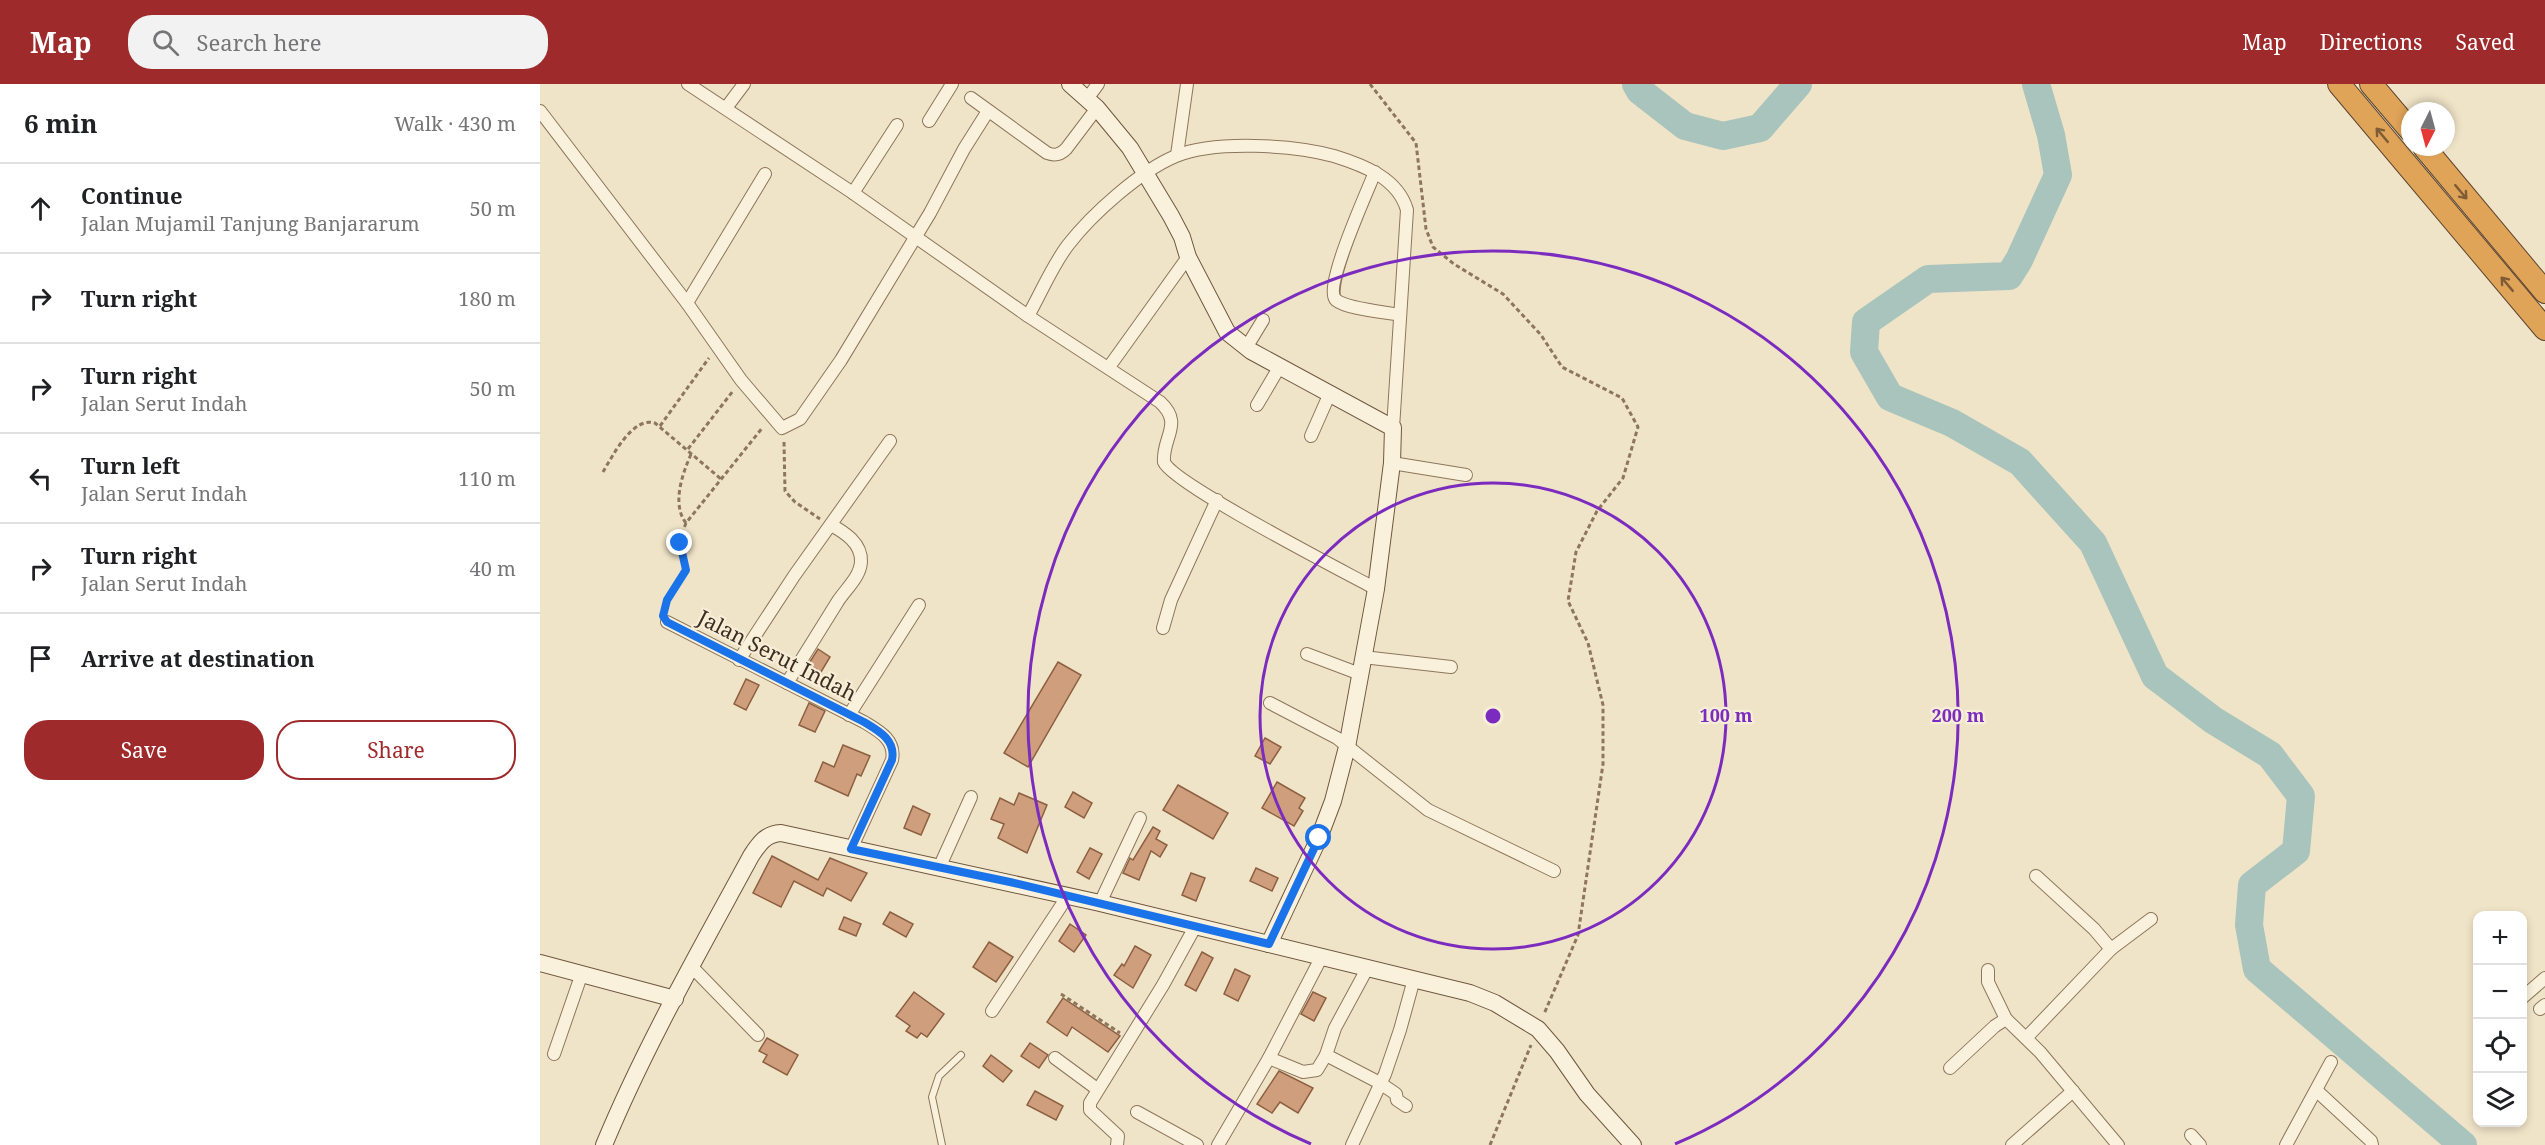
<!DOCTYPE html>
<html lang="en">
<head>
<meta charset="utf-8">
<style>
	:root { --surface:#fff; --page:#f2f2f2; --text:#202124; --muted:#757577; --line:#e0e0e0; --accent:#9e2a2b }
	body { margin:0; font-family:"Noto Serif",serif; background:var(--page); color:var(--text) }
	.controls { position:absolute; right:18px; bottom:18px; display:grid; overflow:hidden; border-radius:12px; box-shadow:0 3px 9px #0003 }
	.controls button { width:54px; height:54px; display:grid; place-items:center; padding:0; border:0; border-bottom:2px solid var(--line); background:var(--surface); color:var(--text); font:30px sans-serif }
	.compass { position:absolute; left:1861px; top:18px; width:54px; height:54px; border-radius:50%; background:var(--surface); box-shadow:0 3px 9px #0003; rotate:186deg }
	.stop { position:absolute; width:18px; height:18px; margin:-14px; border:4px solid #1a73e8; border-radius:50%; background:#fff }
	.stop.end { background:#1a73e8; border-color:#fff; box-shadow:0 2px 6px #0008 }
	.list { margin:0; padding:0; list-style:none }
	h2 { display:flex; justify-content:space-between; align-items:center; height:78px; margin:0; padding:0 24px; font-size:26px }
	h2 small { font-size:20px; font-weight:400; color:var(--muted) }
	.list li { display:grid; grid-template-columns:39px 1fr auto; gap:18px; align-items:center; box-sizing:border-box; height:90px; padding:0 24px; border-top:2px solid var(--line) }
	.list b { display:block; font-size:22px; white-space:nowrap }
	.list p { margin:0; font-size:20px; white-space:nowrap; color:var(--muted) }
	.list em { font-size:20px; font-style:normal; color:var(--muted) }
	.actions { display:flex; gap:12px; padding:18px 24px }
	.actions a { flex:1; padding:14px 0; border:2px solid var(--accent); border-radius:24px; text-align:center; font-size:21px; color:var(--accent) }
	.actions .main { background:var(--accent); color:#fff }
	.icon { flex:none; width:33px; height:33px; fill:none; stroke:currentColor; stroke-width:2; stroke-linecap:round; stroke-linejoin:round }
	.map { position:relative; flex:none; width:2005px; height:1061px; overflow:hidden }
	header { display:flex; align-items:center; gap:36px; box-sizing:border-box; height:84px; padding:0 30px; background:var(--accent); color:#fff }
	header strong { font-size:28px }
	nav { display:flex; gap:33px; margin-inline-start:auto; font-size:21px }
	.search { width:420px; height:54px; background:var(--page); display:flex; align-items:center; gap:15px; box-sizing:border-box; padding:0 21px; border-radius:24px; color:var(--muted); font-size:22px }
	main { display:flex }
	aside { flex:1; background:var(--surface) }
	.map>svg:first-child { display:block }
	.lines { fill:none; stroke-linecap:round; stroke-linejoin:round }
	.river { stroke:#a9c4bc; stroke-width:28 }
	.building { fill:#cf9f7d; stroke:#8d5f41; stroke-width:1.5 }
	.lane-casing { stroke:#8d765c; stroke-width:8 }
	.street-casing { stroke:#8d765c; stroke-width:14 }
	.secondary-casing { stroke:#6f573f; stroke-width:18 }
	.highway-casing { stroke:#5b4430; stroke-width:24 }
	.path { stroke:#8d765c; stroke-width:3; stroke-dasharray:4.5 3; stroke-linecap:butt }
	.lane { stroke:#faf1dc; stroke-width:6 }
	.street { stroke:#faf1dc; stroke-width:12 }
	.secondary { stroke:#faf1dc; stroke-width:16 }
	.highway { stroke:#e0a458; stroke-width:22 }
	.oneway { stroke:#7e5d36 }
	.route { stroke:#1a73e8; stroke-width:8 }
	.ring { fill:none; stroke:#7b2cbf; stroke-width:3 }
	.labels { text-anchor:middle; stroke-width:4.5; stroke-linejoin:round; paint-order:stroke }
	.street-label { font-size:21px; fill:#3d2e20; stroke:#f7eed8 }
	.centre { fill:#7b2cbf; stroke:#f7eed8; stroke-width:3 }
	.ring-label { font-size:18px; text-anchor:middle; font-weight:bold; fill:#7b2cbf; stroke:#f7eed8; stroke-width:4.5; stroke-linejoin:round; paint-order:stroke }
</style>
</head>
<body>
<header>
<strong>Map</strong>
<div class="search"><svg class="icon" aria-label="search" viewBox="0 0 24 24"><circle cx="10" cy="10" r="6"/><path d="M15 15l6 6"/></svg>Search here</div>
<nav><a>Map</a><a>Directions</a><a>Saved</a></nav>
</header>
<main>
<aside>
<h2>6 min<small>Walk · 430 m</small></h2>
<ul class="list">
<li><svg class="icon" aria-label="ahead" viewBox="0 0 24 24"><path d="M12 20V5M6 11l6-6 6 6"/></svg><div><b>Continue</b><p>Jalan Mujamil Tanjung Banjararum</p></div><em>50 m</em></li>
<li><svg class="icon" aria-label="right" viewBox="0 0 24 24"><path d="M7 20v-9h11M14 6l5 5-5 5"/></svg><div><b>Turn right</b></div><em>180 m</em></li>
<li><svg class="icon" aria-label="right" viewBox="0 0 24 24"><path d="M7 20v-9h11M14 6l5 5-5 5"/></svg><div><b>Turn right</b><p>Jalan Serut Indah</p></div><em>50 m</em></li>
<li><svg class="icon" aria-label="left" viewBox="0 0 24 24"><path d="M17 20v-9H6M10 6l-5 5 5 5"/></svg><div><b>Turn left</b><p>Jalan Serut Indah</p></div><em>110 m</em></li>
<li><svg class="icon" aria-label="right" viewBox="0 0 24 24"><path d="M7 20v-9h11M14 6l5 5-5 5"/></svg><div><b>Turn right</b><p>Jalan Serut Indah</p></div><em>40 m</em></li>
<li><svg class="icon" aria-label="arrive" viewBox="0 0 24 24"><path d="M6 21V4h12l-3 4 3 4H6"/></svg><div><b>Arrive at destination</b></div></li>
</ul>
<div class="actions"><a class="main">Save</a><a>Share</a></div>
</aside>
<div class="map">
<svg width="2005" height="1061" viewBox="0 0 2005 1061">
	<rect width="100%" height="100%" fill="#f0e4c8"/>
	<g class="lines">
		<g class="river">
			<path d="M1096,0L1100,7L1145,42L1183,52L1220,44L1258,0"/>
			<path d="M1496,0L1511,51L1518,91L1479,176L1469,192L1388,195L1326,238L1324,268L1350,313L1412,339L1480,378L1553,459L1615,592L1673,636L1730,671L1761,712L1756,767L1712,801L1709,841L1717,885L1923,1061"/>
		</g>
	</g>
	<g class="building">
		<path d="M278,565L290,573L281,588L268,581Z"/>
		<path d="M518,578L541,591L488,683L464,669Z"/>
		<path d="M206,595L219,601L206,626L194,620Z"/>
		<path d="M269,619L285,627L275,648L259,641Z"/>
		<path d="M725,654L741,663L730,680L715,672Z"/>
		<path d="M303,661L330,672L321,692L317,690L308,712L275,697L283,678L294,683Z"/>
		<path d="M737,698L765,714L759,724L763,727L754,742L722,724Z"/>
		<path d="M638,701L688,729L673,755L623,726Z"/>
		<path d="M533,708L552,719L544,734L525,723Z"/>
		<path d="M479,709L507,721L487,769L458,754L464,740L451,735L460,714L474,721Z"/>
		<path d="M373,722L390,730L381,751L364,744Z"/>
		<path d="M613,743L620,747L616,755L627,761L620,773L611,767L599,796L583,789L590,774L593,776Z"/>
		<path d="M550,764L562,770L549,795L537,788Z"/>
		<path d="M232,772L278,796L290,774L327,789L311,817L287,804L283,812L254,797L241,823L213,809Z"/>
		<path d="M716,784L738,794L732,807L710,797Z"/>
		<path d="M651,789L665,794L656,817L642,811Z"/>
		<path d="M350,828L373,840L366,853L343,840Z"/>
		<path d="M304,833L321,840L316,852L299,845Z"/>
		<path d="M530,840L546,851L534,868L519,857Z"/>
		<path d="M449,858L473,873L456,898L433,883Z"/>
		<path d="M595,862L611,871L593,904L574,891L582,880L584,882Z"/>
		<path d="M662,868L673,874L656,907L645,901Z"/>
		<path d="M695,885L710,892L698,917L684,910Z"/>
		<path d="M374,908L404,930L387,953L381,949L377,954L366,947L370,942L356,932Z"/>
		<path d="M773,908L786,914L774,937L761,930Z"/>
		<path d="M523,914L580,952L568,968L532,943L527,952L507,938Z"/>
		<path d="M227,954L258,971L247,991L223,978L227,971L219,967Z"/>
		<path d="M490,959L508,971L499,984L481,972Z"/>
		<path d="M451,971L472,987L463,998L443,982Z"/>
		<path d="M739,987L773,1004L758,1029L740,1018L732,1029L717,1020Z"/>
		<path d="M495,1007L523,1022L516,1036L487,1021Z"/>
	</g>
	<g class="lines">
		<g class="lane-casing">
			<path id="lane" d="M402,1061L392,1013L399,992L421,971"/>
		</g>
		<g class="street-casing">
			<g id="street">
				<path d="M148,0L313,109L488,232L620,318C644,340 622,353 624,378C633,400 805,488 836,505"/>
				<path d="M431,14L507,69C515,72 520,71 526,65L557,24"/>
				<path d="M547,15L558,0"/>
				<path d="M186,24L204,0"/>
				<path d="M0,27L147,219L201,296L242,344L260,335L301,276L390,129L424,65L448,27"/>
				<path d="M389,37L412,0"/>
				<path d="M637,71L647,0"/>
				<path d="M835,88C828,106 783,204 796,216C807,225 845,228 860,231"/>
				<path d="M313,109L357,41"/>
				<path d="M147,219L225,90"/>
				<path d="M488,232C501,209 512,182 528,161C552,130 600,87 636,72C675,56 754,61 794,72C823,81 858,94 867,126L853,344"/>
				<path d="M706,264L723,236"/>
				<path d="M569,283L648,173"/>
				<path d="M717,321L740,282"/>
				<path d="M771,352L790,309"/>
				<path d="M852,379L926,391"/>
				<path d="M127,538L324,638C339,647 356,656 352,676L311,765"/>
				<path d="M623,544L631,516L677,416"/>
				<path d="M767,570L820,590"/>
				<path d="M823,573L911,583"/>
				<path d="M199,576L254,492L350,357"/>
				<path d="M247,599C264,572 281,544 298,517C306,505 320,493 321,478C322,459 304,448 291,441"/>
				<path d="M730,619L797,654L888,726L1014,787"/>
				<path d="M309,631L379,521"/>
				<path d="M399,784L431,713"/>
				<path d="M1496,792L1554,845L1571,865"/>
				<path d="M560,819L600,734"/>
				<path d="M152,883L218,951"/>
				<path d="M1448,886V898L1466,935L1500,968L1578,1061"/>
				<path d="M1982,914L2005,894"/>
				<path d="M2000,925L2005,921"/>
				<path d="M452,927L527,813"/>
				<path d="M1486,954L1571,865L1611,835"/>
				<path d="M14,970L42,889"/>
				<path d="M786,971L840,999L856,1010L857,1016L866,1022"/>
				<path d="M515,974L557,1005"/>
				<path d="M729,974L763,988L777,986L786,971L795,944L828,883"/>
				<path d="M1410,984L1455,942L1466,935"/>
				<path d="M1777,1007L1831,1057L1832,1061"/>
				<path d="M597,1028L657,1061"/>
				<path d="M1651,1051L1660,1061"/>
				<path d="M577,1061L578,1052L550,1026V1019L623,901L655,843"/>
				<path d="M678,1061L729,974L781,874"/>
				<path d="M812,1061L845,990L860,946L874,895"/>
				<path d="M1472,1061L1533,1007"/>
				<path d="M1746,1061L1791,978"/>
			</g>
		</g>
		<g class="secondary-casing">
			<g id="secondary">
				<path d="M530,0L557,24L590,64L631,132L642,153L648,173L687,248L711,267L853,344L852,379L836,505L807,663L793,717L779,754L729,860"/>
				<path d="M0,879L135,915"/>
				<path d="M64,1061C105,962 160,866 211,772C219,760 225,750 241,749L560,819L930,909L955,919L998,945L1017,967L1047,1010L1093,1061"/>
			</g>
		</g>
		<g class="highway-casing">
			<g id="highway">
				<path d="M1799,0L2005,245"/>
				<path d="M1831,0L1870,46"/>
				<path d="M1884,63L2005,208"/>
			</g>
		</g>
		<g class="path">
			<path d="M830,0L876,59L886,145L893,163L914,180L963,210L1001,251L1022,283L1082,314L1098,343L1083,394L1057,427L1036,468L1028,517L1048,559L1063,621V680L1038,851L1004,930"/>
			<path d="M120,342L169,274"/>
			<path d="M244,358L245,407L255,418L280,435"/>
			<path d="M148,365L193,307"/>
			<path d="M63,388C73,371 93,332 115,339L181,395"/>
			<path d="M146,439C131,420 143,388 152,368"/>
			<path d="M124,526L146,486L140,455L146,439L223,343"/>
			<path d="M521,910L580,949"/>
			<path d="M950,1061L991,961"/>
		</g>
		<use href="#lane" class="lane"/>
		<use href="#street" class="street"/>
		<use href="#secondary" class="secondary"/>
		<use href="#highway" class="highway"/>
	</g>
	<defs><path id="oneway-shaft" d="M-6 0H5M1.5-3L5.5 0L1.5 3" fill="none" stroke-width="1.6" stroke-linecap="round" stroke-linejoin="round" transform="scale(1.5)"/></defs>
	<g class="oneway">
		<use href="#oneway-shaft" transform="translate(1842 51) rotate(-130)"/>
		<use href="#oneway-shaft" transform="translate(1921 108) rotate(50)"/>
		<use href="#oneway-shaft" transform="translate(1967 200) rotate(-130)"/>
	</g>
	<g class="lines">
		<path class="route" d="M140,459L146,486L127,516L123,532L127,538L324,638C339,647 356,656 352,676L311,765L470,798L729,860L779,754"/>
	</g>
	<g class="ring">
		<circle cx="953" cy="632" r="233"/>
		<path d="M771 1060A465 465 0 1 1 1135 1060"/>
	</g>
	<g class="labels">
		<g class="street-label">
			<text transform="translate(237 572) rotate(27)" y="7">Jalan Serut Indah</text>
		</g>
	</g>
	<circle cx="953" cy="632" r="9" class="centre"/>
	<g class="ring-label">
		<text x="1186" y="638">100 m</text>
		<text x="1418" y="638">200 m</text>
	</g>
</svg>
<div class="controls">
<button>+</button>
<button>−</button>
<button><svg class="icon" aria-label="locate" viewBox="0 0 24 24"><circle cx="12" cy="12" r="6"/><path d="M12 2v4M12 18v4M2 12h4M18 12h4"/></svg></button>
<button><svg class="icon" aria-label="layers" viewBox="0 0 24 24"><path d="M12 4l9 5-9 5-9-5zM3 14l9 5 9-5"/></svg></button>
</div>
<svg class="compass" viewBox="-18 -18 36 36"><path d="M0-13l5 13h-10z" fill="#e53935"/><path d="M0 13l5-13h-10z" fill="#757577"/></svg>
<div class="stop" style="left:779px;top:754px"></div>
<div class="stop end" style="left:140px;top:459px"></div>
</div>
</main>
</body>
</html>
